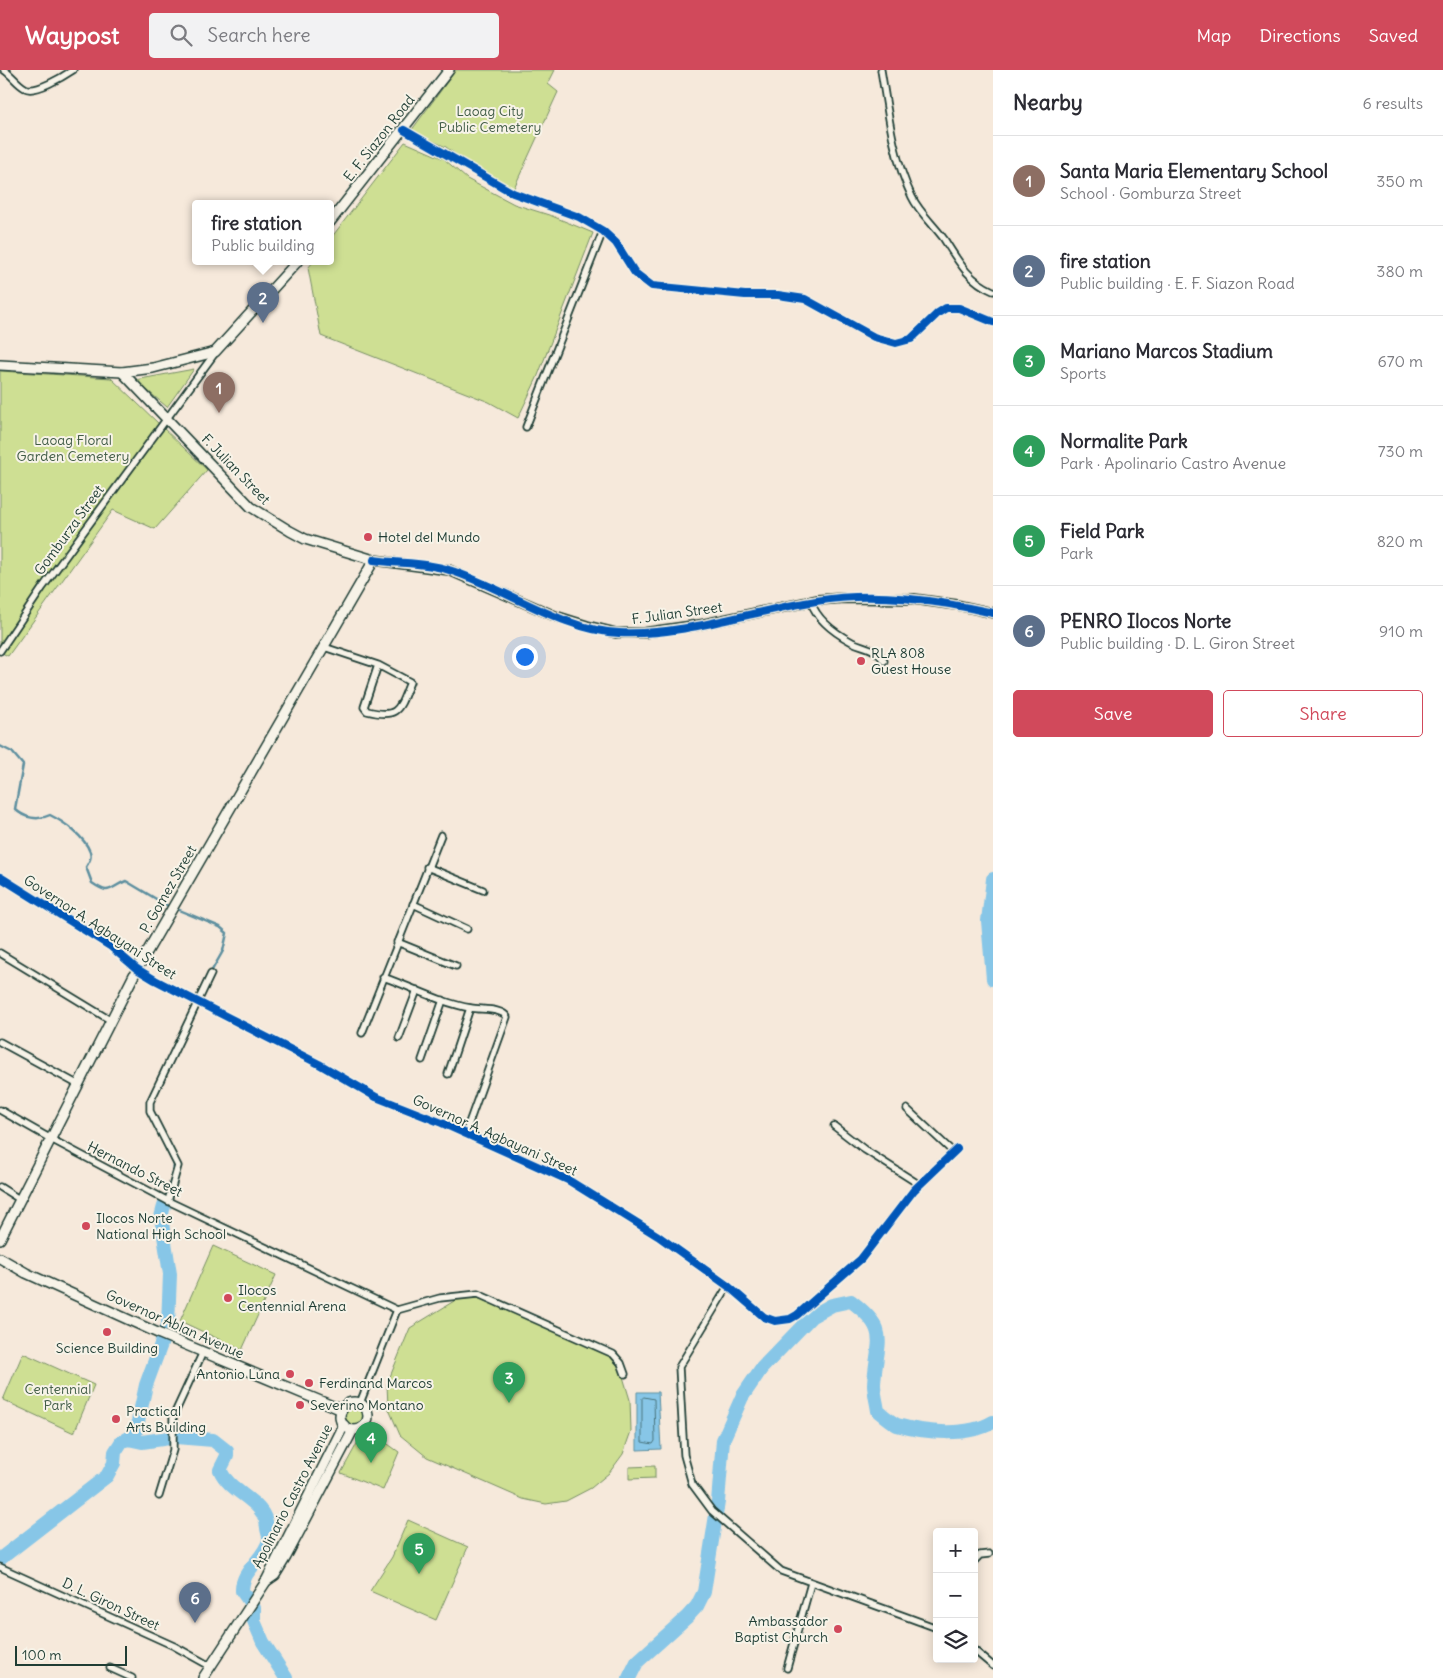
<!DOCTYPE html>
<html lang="en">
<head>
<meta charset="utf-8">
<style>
	:root { --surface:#fff; --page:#f2f2f3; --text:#2b2b33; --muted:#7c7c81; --line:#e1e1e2; --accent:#d1495b }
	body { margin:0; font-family:Delius,sans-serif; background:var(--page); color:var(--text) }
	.controls { position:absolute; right:15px; bottom:15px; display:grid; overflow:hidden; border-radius:5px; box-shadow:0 2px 12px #0003 }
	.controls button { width:45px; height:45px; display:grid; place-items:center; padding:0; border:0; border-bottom:1px solid var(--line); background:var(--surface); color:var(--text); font:25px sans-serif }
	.scale { position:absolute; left:15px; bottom:12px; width:112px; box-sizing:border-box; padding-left:5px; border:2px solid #1f3d34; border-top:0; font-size:14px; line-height:18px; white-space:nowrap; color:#1f3d34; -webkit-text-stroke:4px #f7f3e8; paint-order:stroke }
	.you { position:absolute; left:524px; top:586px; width:18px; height:18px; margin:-12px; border:4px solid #fff; border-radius:50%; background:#1a73e8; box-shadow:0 0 0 8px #1a73e833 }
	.badge { display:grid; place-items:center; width:32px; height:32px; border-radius:50%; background:var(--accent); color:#fff; font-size:16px; font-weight:700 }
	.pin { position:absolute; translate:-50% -41px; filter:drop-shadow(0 1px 2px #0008) }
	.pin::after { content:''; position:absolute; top:26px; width:18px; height:15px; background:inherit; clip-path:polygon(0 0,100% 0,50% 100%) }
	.popup { position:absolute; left:192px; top:130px; width:142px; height:65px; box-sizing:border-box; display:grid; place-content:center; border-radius:5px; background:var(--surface); filter:drop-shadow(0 1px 4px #0005); font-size:16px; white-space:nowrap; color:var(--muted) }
	.popup b { font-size:19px; color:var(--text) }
	.popup::after { content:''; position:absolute; left:50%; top:100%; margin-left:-10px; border:10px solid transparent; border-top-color:var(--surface) }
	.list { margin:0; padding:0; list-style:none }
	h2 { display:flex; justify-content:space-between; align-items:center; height:65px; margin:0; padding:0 20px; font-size:21px }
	h2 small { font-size:16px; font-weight:400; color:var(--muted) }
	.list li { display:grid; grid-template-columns:32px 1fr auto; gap:15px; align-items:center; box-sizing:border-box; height:90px; padding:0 20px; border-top:1px solid var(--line) }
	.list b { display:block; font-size:19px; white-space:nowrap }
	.list p { margin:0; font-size:16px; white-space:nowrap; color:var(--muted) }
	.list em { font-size:16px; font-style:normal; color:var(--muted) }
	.actions { display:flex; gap:10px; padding:15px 20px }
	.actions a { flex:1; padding:11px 0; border:1px solid var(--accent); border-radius:5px; text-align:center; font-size:18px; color:var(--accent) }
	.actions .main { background:var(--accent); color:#fff }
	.icon { flex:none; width:28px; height:28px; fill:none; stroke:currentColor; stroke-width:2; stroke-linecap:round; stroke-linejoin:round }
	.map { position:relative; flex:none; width:993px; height:1608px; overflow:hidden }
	header { display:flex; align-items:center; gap:30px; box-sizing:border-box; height:70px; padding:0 25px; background:var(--accent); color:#fff }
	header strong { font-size:24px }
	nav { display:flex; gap:28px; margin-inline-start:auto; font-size:18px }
	.search { width:350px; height:45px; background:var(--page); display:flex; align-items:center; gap:12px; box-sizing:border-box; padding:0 18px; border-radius:5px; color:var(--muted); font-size:19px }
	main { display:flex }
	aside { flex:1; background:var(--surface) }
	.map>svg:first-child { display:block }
	.green { fill:#cedf93; stroke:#768e64 }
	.water { fill:#87c6e7; stroke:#5d8f9f }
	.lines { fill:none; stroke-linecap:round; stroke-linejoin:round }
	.shore { stroke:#49747c; stroke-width:1 }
	.stream { stroke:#5d8f9f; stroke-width:2.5 }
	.river { stroke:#87c6e7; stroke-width:14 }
	.street-casing { stroke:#1f3d34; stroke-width:9 }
	.secondary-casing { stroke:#1f3d34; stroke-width:12 }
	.street { stroke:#f7f3e8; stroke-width:5.5 }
	.secondary { stroke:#f7f3e8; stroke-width:9 }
	.cycleway-casing { stroke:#f7f3e8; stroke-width:11 }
	.cycleway { stroke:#0057b8; stroke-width:8 }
	.poi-dot { fill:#d1495b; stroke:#f7f3e8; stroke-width:2 }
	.labels { text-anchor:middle; stroke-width:4; stroke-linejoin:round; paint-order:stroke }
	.park-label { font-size:14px; fill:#425d47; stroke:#f7f3e8 }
	.street-label { font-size:14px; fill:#1f3d34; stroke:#f7f3e8 }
	.poi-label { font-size:14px; fill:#1f3d34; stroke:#f7f3e8; text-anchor:start }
</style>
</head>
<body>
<header>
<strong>Waypost</strong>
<div class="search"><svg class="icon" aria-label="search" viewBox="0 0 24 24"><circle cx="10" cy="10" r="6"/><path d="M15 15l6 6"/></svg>Search here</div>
<nav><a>Map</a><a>Directions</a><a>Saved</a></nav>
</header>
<main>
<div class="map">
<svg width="993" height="1608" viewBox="0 0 993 1608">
	<rect width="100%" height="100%" fill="#f6e9db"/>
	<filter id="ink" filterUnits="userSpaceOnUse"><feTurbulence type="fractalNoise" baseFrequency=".02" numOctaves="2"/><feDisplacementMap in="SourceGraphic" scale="10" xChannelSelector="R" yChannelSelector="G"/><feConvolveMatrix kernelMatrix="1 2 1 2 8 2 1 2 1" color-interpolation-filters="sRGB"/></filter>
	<g filter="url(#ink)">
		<g class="green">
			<path d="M456,0H555L548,14L558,22L513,120L475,99L446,77L411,61Z"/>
			<path d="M405,72L444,89L467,109L514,134L552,146L593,163L537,308L518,348L489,332L321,266L308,198L313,192H330L331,168Z"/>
			<path d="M194,299L167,337L135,310Z"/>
			<path d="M0,301L111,308L207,400L155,459L113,440L8,586L0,582Z"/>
			<path d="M213,1176L276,1205L242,1280L180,1251Z"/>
			<path d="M459,1228H477L495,1233L608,1284L621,1300L630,1330L631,1361L623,1384L609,1403L591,1418L566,1431L546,1434L523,1429L427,1387L400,1365L388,1337L387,1314L410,1258Z"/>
			<path d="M23,1283L94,1315L74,1363L3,1330Z"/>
			<circle cx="355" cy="1346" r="12"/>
			<path d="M374,1364L399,1382L383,1420L341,1403L359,1370Z"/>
			<path d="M655,1396V1408L629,1409V1397Z"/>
			<path d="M408,1450L468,1477L436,1550L370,1521L392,1487Z"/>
		</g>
		<path class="water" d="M637,1322H658L661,1379L637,1380Z"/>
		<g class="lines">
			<path class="shore" d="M644,1327L654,1329L655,1371L653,1374L642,1372V1329Z"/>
			<g class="stream">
				<path d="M0,676L12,682L23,695L15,739C24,748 38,751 50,745C64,752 85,767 90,782C92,788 89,792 86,797L92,813C111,826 108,818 126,811L168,836"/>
				<path d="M179,840L220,857L227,863L223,881L211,902"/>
				<path d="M164,1074L174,1095L173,1103"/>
				<path d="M167,1123L170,1113"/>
			</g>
			<g class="river">
				<path d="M993,809L988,851L993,909"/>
				<path d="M128,1369L142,1372L176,1367L213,1370L227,1381V1386L220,1400C231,1425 266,1430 267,1458C267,1462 270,1466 269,1470C265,1489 241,1500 242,1521L254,1538V1551L263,1572L286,1608"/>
				<path d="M0,1489L107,1406L114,1393L115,1382L122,1371L128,1369L136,1361L146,1315L168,1255L170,1204L161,1147L164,1136"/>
				<path d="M629,1608L637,1592L687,1547L697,1536L704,1522L718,1432L723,1370L742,1327L761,1299L812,1246L832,1235L851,1231C892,1262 876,1271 874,1314C874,1323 877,1333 878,1341C884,1346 891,1352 897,1355C925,1363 968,1367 993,1352"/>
			</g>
			<g class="street-casing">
				<g id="street">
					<path d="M4,0C12,5 17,14 25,18C35,24 64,6 73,0"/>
					<path d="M881,0C888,42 893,88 912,127C919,142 934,155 944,169C958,191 968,210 993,221"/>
					<path d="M404,60L513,123L579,147L603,161L616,173L635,203L652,216L745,225H778L805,229L874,267L896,273L911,269L938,243L946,238H959L993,252"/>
					<path d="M526,357L603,161"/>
					<path d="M811,532C817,549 835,563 852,572C865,578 877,578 884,591"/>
					<path d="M324,577L378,595L410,612C399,639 399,649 367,641L364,637L378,595"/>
					<path d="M0,581L43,517L215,283"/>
					<path d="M427,797L483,820"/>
					<path d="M0,807L110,876L137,899L155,910L319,994L376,1027L442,1053L568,1110L658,1166L728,1216L764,1247L775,1251L790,1249L797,1245L861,1189L914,1120L957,1079"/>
					<path d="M413,834L467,859"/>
					<path d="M397,872L456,896"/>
					<path d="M0,883L110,950"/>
					<path d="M383,907C412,917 441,933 471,938C481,940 502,938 507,947L465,1064"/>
					<path d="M362,963L441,765"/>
					<path d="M399,968L417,920"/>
					<path d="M0,972L77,1014"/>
					<path d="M422,990L443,930"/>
					<path d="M448,1004L470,938"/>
					<path d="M907,1039L953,1082"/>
					<path d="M0,1040L51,1069L168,1131L397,1240"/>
					<path d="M834,1056L865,1080L920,1115"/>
					<path d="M0,1117L19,1129"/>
					<path d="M168,1131L178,1096L150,1041V1032L211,904"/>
					<path d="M728,1216L679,1297L684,1385L692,1414L712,1441L781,1501L937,1558"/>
					<path d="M397,1240L440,1228L478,1224L613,1284L621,1293L625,1304"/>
					<path d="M360,1333L397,1240"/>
					<path d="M159,1426L173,1380V1347L203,1282"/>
					<path d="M974,1491L980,1485L989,1484"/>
					<path d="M0,1497L174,1576L210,1596"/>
					<path d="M974,1580L993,1596"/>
					<path d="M110,1598L132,1608"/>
					<path d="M787,1598L811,1513"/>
				</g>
			</g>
			<g class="secondary-casing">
				<g id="secondary">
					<path d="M330,152L449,0"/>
					<path d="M0,295L122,302L153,298L215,282L297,192"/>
					<path d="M122,302L251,437L290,461L305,469L374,490L449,500L555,546L587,556L616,563H643L699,555L817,530L844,528L914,529L957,535L993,543"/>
					<path d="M0,1169L136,901L374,490"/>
					<path d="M0,1188L26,1203L160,1264L342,1340"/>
					<circle cx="354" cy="1346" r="14"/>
					<path d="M265,1512L275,1505L286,1487L353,1360"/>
					<path d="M203,1608L265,1513L344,1355"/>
				</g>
			</g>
			<use href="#street" class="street"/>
			<use href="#secondary" class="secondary"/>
			<g class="cycleway-casing">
				<g id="cycleway">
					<path d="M404,60L513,123L579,147L603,161L616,173L635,203L652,216L745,225H778L805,229L874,267L896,273L911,269L938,243L946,238H959L993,252"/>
					<path d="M374,490C399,494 425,492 449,500C501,516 564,561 619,563C685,566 751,541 816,531C875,521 936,530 993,543"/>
					<path d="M0,807L110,876L137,899L155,910L319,994L376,1027L442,1053L568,1110L658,1166L728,1216L764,1247L775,1251L790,1249L797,1245L861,1189L914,1120L957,1079"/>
				</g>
			</g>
			<use href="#cycleway" class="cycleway"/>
		</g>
	</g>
	<g class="poi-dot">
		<circle cx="368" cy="467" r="5"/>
		<circle cx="861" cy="591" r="5"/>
		<circle cx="86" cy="1156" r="5"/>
		<circle cx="228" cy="1228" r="5"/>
		<circle cx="107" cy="1262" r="5"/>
		<circle cx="290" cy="1304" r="5"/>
		<circle cx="309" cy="1313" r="5"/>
		<circle cx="300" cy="1335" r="5"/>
		<circle cx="116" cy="1349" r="5"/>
		<circle cx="838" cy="1559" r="5"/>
	</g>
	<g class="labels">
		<g class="park-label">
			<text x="490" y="46">Laoag City<tspan x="490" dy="16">Public Cemetery</tspan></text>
			<text x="73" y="375">Laoag Floral<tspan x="73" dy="16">Garden Cemetery</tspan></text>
			<text x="58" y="1324">Centennial<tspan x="58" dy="16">Park</tspan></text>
		</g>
		<g class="street-label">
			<text transform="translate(379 68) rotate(-52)" y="5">E. F. Siazon Road</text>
			<text transform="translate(236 399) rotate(46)" y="5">F. Julian Street</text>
			<text transform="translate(69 460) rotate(-54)" y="5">Gomburza Street</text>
			<text transform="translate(677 543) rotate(-8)" y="5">F. Julian Street</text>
			<text transform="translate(168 819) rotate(-60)" y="5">P. Gomez Street</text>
			<text transform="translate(100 857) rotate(33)" y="5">Governor A. Agbayani Street</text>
			<text transform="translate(495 1065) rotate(24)" y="5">Governor A. Agbayani Street</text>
			<text transform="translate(135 1099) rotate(27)" y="5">Hernando Street</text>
			<text transform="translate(175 1254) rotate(24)" y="5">Governor Ablan Avenue</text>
			<text transform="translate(292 1426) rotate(-63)" y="5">Apolinario Castro Avenue</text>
			<text transform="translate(111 1534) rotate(25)" y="5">D. L. Giron Street</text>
		</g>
		<g class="poi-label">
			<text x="378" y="472">Hotel del Mundo</text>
			<text x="871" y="588">RLA 808<tspan x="871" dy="16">Guest House</tspan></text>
			<text x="96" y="1153">Ilocos Norte<tspan x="96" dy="16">National High School</tspan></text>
			<text x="238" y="1225">Ilocos<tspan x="238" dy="16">Centennial Arena</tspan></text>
			<text x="107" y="1283" text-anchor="middle">Science Building</text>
			<text x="280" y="1309" text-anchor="end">Antonio Luna</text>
			<text x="319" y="1318">Ferdinand Marcos</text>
			<text x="310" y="1340">Severino Montano</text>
			<text x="126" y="1346">Practical<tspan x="126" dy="16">Arts Building</tspan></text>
			<text x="828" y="1556" text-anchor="end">Ambassador<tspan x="828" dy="16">Baptist Church</tspan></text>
		</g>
	</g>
</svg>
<div class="controls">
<button>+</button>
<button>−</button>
<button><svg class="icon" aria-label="layers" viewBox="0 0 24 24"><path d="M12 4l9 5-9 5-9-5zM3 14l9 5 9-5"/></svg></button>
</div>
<div class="scale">100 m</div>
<div class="you"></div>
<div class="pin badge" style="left:219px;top:343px;background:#8d6e63">1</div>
<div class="pin badge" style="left:263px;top:253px;background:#5c6f8a">2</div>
<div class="popup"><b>fire station</b>Public building</div>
<div class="pin badge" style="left:509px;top:1333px;background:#2e9e5b">3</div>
<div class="pin badge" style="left:371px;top:1393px;background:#2e9e5b">4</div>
<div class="pin badge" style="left:419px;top:1504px;background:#2e9e5b">5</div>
<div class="pin badge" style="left:195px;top:1553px;background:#5c6f8a">6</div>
</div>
<aside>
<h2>Nearby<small>6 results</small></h2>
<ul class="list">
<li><span class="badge" style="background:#8d6e63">1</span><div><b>Santa Maria Elementary School</b><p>School · Gomburza Street</p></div><em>350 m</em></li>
<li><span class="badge" style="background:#5c6f8a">2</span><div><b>fire station</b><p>Public building · E. F. Siazon Road</p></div><em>380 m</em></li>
<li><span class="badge" style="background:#2e9e5b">3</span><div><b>Mariano Marcos Stadium</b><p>Sports</p></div><em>670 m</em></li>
<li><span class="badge" style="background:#2e9e5b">4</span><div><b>Normalite Park</b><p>Park · Apolinario Castro Avenue</p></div><em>730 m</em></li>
<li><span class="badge" style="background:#2e9e5b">5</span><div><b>Field Park</b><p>Park</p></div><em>820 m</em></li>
<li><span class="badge" style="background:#5c6f8a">6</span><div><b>PENRO Ilocos Norte</b><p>Public building · D. L. Giron Street</p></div><em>910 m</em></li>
</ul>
<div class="actions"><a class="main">Save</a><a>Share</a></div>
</aside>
</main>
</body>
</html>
